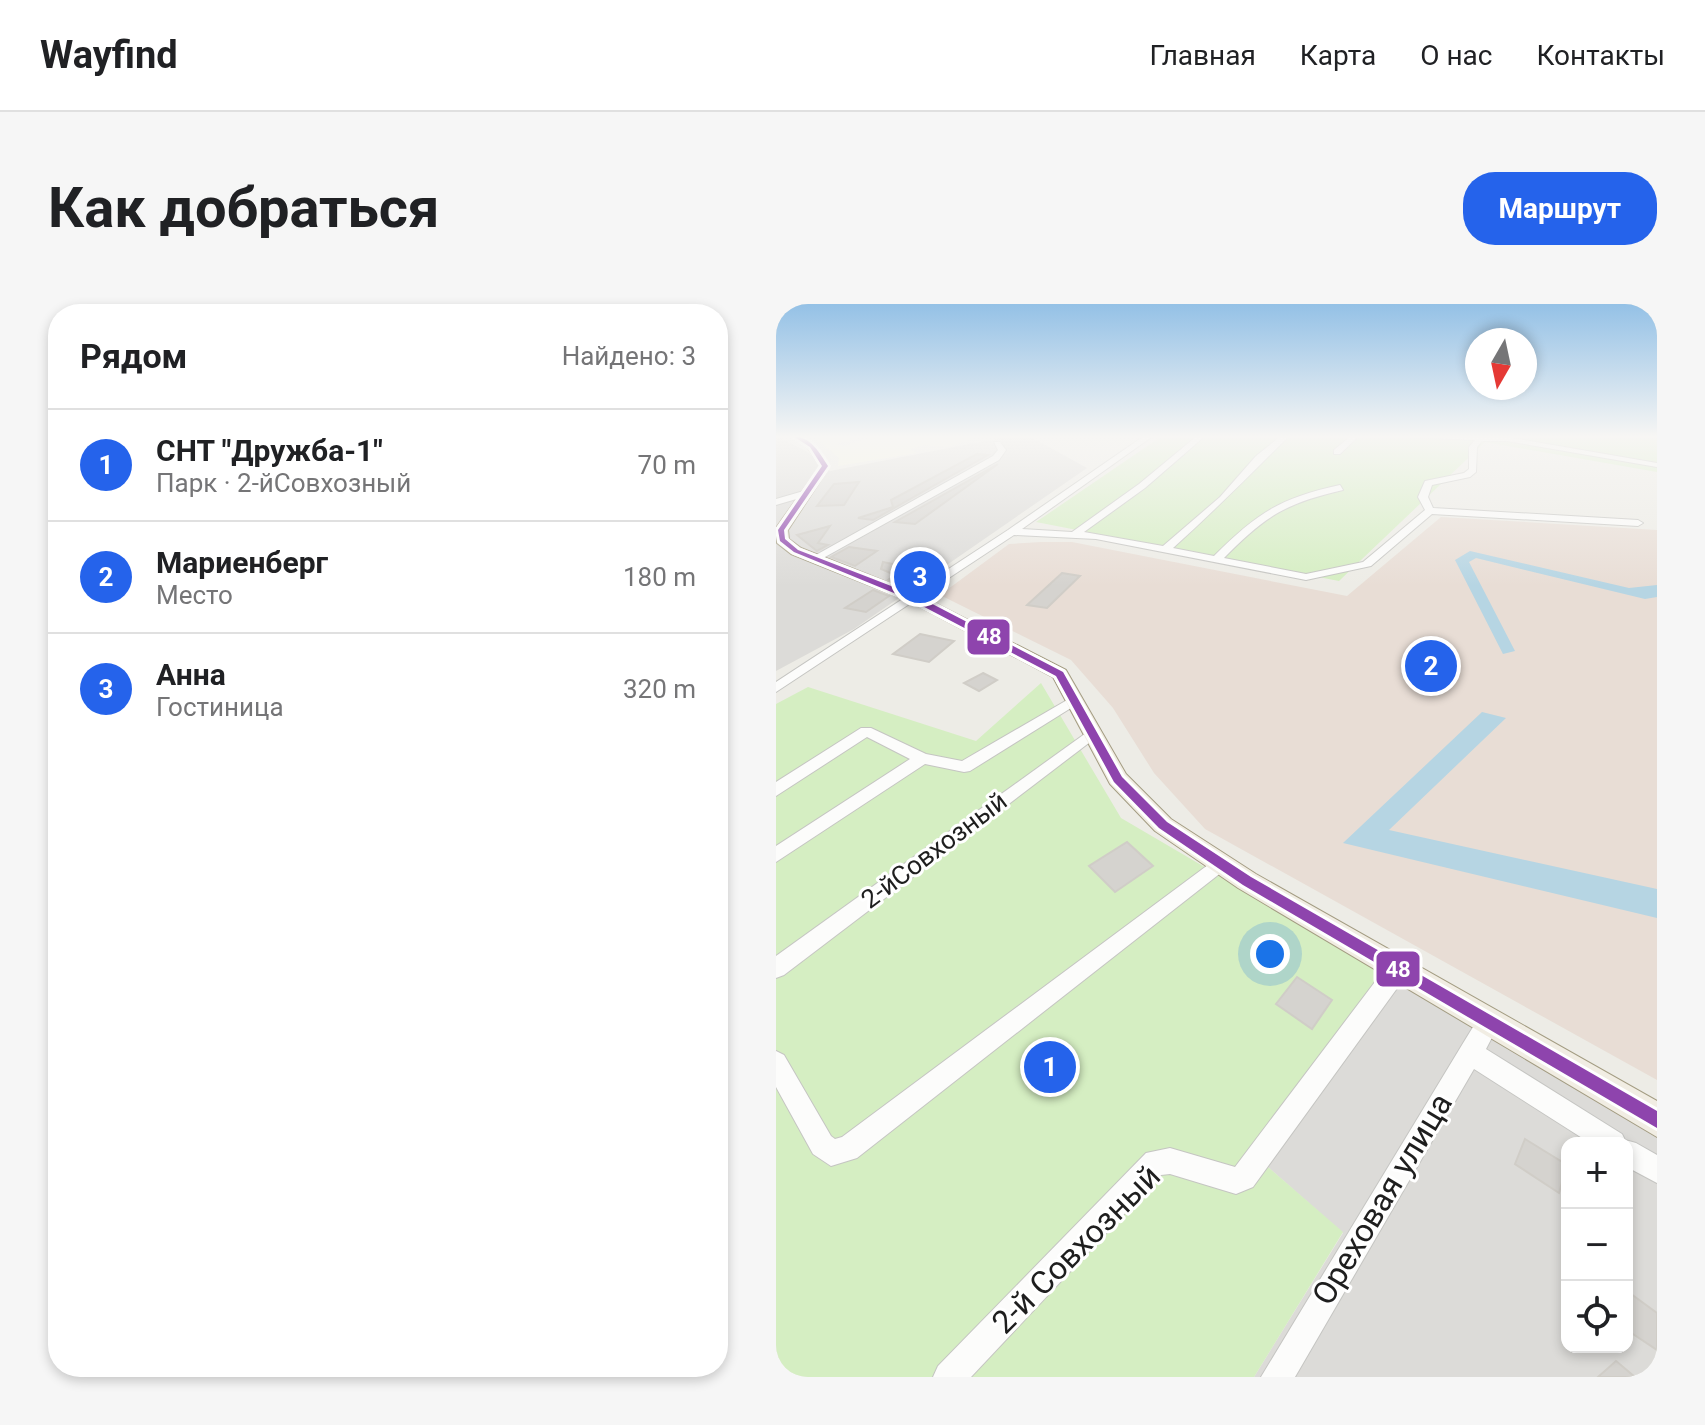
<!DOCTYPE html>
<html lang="ru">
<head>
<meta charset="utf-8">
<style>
	:root { --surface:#fff; --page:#f6f6f6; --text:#202124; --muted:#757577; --line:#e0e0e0; --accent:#2563eb }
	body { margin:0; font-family:Roboto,sans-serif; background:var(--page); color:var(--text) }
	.controls { position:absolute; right:24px; bottom:24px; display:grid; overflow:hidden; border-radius:16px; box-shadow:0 4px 12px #0003 }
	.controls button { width:72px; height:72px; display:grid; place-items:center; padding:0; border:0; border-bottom:2px solid var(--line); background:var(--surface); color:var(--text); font:40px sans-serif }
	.compass { position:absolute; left:689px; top:24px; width:72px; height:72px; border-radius:50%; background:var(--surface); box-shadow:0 4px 12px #0003; rotate:189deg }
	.you { position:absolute; left:494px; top:650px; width:28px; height:28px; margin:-20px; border:6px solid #fff; border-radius:50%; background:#1a73e8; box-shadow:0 0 0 12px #1a73e833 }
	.badge { display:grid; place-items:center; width:52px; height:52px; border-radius:50%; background:var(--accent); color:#fff; font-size:26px; font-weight:700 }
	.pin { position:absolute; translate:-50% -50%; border:4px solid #fff; box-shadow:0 2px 8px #0006 }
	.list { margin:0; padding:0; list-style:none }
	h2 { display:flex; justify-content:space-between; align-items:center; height:104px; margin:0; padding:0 32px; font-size:34px }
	h2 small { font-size:26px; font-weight:400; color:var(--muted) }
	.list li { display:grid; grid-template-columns:52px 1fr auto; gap:24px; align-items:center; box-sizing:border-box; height:112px; padding:0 32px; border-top:2px solid var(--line) }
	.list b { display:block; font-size:30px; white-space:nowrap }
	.list p { margin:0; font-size:26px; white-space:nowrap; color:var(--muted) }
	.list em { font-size:26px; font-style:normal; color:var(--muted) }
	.icon { flex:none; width:44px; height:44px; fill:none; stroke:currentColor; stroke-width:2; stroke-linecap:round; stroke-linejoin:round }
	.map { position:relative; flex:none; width:881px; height:1073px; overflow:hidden; border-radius:32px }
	header { display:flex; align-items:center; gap:48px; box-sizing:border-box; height:112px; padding:0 40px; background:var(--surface); border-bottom:2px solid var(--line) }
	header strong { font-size:38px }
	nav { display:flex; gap:44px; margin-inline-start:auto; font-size:28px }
	.intro { display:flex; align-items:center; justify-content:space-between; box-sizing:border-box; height:192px; padding:0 48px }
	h1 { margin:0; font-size:56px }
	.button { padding:20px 36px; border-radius:32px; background:var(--accent); color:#fff; font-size:28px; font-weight:700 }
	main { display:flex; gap:48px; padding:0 48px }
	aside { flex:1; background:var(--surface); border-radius:32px; box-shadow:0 4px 12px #0003 }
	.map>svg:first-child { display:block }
	.residential { fill:#dcdbd8; fill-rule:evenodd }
	.education { fill:#f5f6e1 }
	.military { fill:#e8ddd5 }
	.grass { fill:#d5eec2 }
	.water { fill:#b6d5e3 }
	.building { fill:#d5d3cf; stroke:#d0cdc7; stroke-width:2 }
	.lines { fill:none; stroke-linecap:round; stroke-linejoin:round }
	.minor-casing { stroke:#c5c5c2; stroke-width:2 }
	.major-casing { stroke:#a39c82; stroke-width:2 }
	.minor { fill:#fcfcfb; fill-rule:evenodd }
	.major { fill:#f1ede3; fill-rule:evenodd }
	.bus-1-casing { stroke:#fff; stroke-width:6 }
	.bus-1 { fill:#8e44ad; fill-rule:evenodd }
	.labels { text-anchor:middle; stroke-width:6; stroke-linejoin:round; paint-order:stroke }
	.street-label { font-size:26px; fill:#1e1e1e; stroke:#fff }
	.near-street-label { font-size:32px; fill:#1e1e1e; stroke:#fff }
	.line-badge { stroke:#fff; stroke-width:3 }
	.badge-label { font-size:22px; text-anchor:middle; font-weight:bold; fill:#fff }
</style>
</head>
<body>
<header>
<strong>Wayfind</strong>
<nav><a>Главная</a><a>Карта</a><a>О нас</a><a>Контакты</a></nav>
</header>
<div class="intro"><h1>Как добраться</h1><a class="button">Маршрут</a></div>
<main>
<aside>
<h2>Рядом<small>Найдено: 3</small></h2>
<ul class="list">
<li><span class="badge">1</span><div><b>СНТ &quot;Дружба-1&quot;</b><p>Парк · 2-йСовхозный</p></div><em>70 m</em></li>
<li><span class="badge">2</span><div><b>Мариенберг</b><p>Место</p></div><em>180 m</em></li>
<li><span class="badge">3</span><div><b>Анна</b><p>Гостиница</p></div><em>320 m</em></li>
</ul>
</aside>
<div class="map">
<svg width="881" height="1073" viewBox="0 0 881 1073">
	<rect width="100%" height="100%" fill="#edece6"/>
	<g class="residential">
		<path d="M0,132L30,147L54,167L235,132H253L311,164L78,325L0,367Z"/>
		<path d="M611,670L881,829V1073H478L567,929L484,856ZM791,839H851V1043H791Z"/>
	</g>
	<path class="education" d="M37,132H90L61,140L68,142L98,132L203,133L171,143L148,141L134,145L141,149L62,162L63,154Z"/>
	<path class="military" d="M665,213L881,226V776L429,525L378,469L337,404L295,356L164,291L233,240L265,238H296L571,292Z"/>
	<g class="grass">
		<path d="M386,132H865L881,134V168L709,138L563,277L260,218Z"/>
		<path d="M265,379L345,514L611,670L484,856L567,928L478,1073H0V400L32,383L200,437Z"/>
	</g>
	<g class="water">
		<path d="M694,247L853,284L881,281V293L869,295L700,254L693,258L739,347L727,350L679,256Z"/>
		<path d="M706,408L730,414L613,526L881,585V614L567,539Z"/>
	</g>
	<g class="building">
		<path d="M201,150L212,151L97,216L82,214L117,203L115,196Z"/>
		<path d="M222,160L139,220L119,218Z"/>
		<path d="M83,178L68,201L41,202L58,180Z"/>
		<path d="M54,222L42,239L52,241L41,247L21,231Z"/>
		<path d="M73,243L101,247L79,262L55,253Z"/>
		<path d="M107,258L150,267L160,270L128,282L112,276L119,271L105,265Z"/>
		<path d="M286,269L304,272L271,304L251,301Z"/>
		<path d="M97,286L113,292L90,308L69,304Z"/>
		<path d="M144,330L178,337L153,358L117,350Z"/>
		<path d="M207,369L221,376L203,387L188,379Z"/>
		<path d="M351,538L377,562L339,588L313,562Z"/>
		<path d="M521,673L556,696L536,725L500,700Z"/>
		<path d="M749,835L791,861L783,889L739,860Z"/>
		<path d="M851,987L881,1009V1046L851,1026Z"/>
		<path d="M840,1057L859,1073H822Z"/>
	</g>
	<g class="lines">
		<g class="minor-casing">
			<g id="minor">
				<path d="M368,132H377L246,225L296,228L363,180L421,132H429L369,184L308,228L387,242L444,193L480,152L505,132H513C475,170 437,208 397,244L438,252C481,209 504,194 564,181L567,186C510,199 489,212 448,254L530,270L587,258L649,206L642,193L649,177L688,169L693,165V143L699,136L609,132L731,133L881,159V163L731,137H706L701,143L700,168L694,173L656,181L652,193L657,204L862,216L867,219L862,222L656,210L595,262L530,276L320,235L238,231L0,388V378L232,226Z"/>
				<path d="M575,132H583L564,150H558V146Z"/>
				<path d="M218,138H224L230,146L223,156L40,258L31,256L217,152L222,146Z"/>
				<path d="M31,186L34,191L0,201V195Z"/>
				<path d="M298,392L303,393V399L194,467L188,468L149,460L0,558V542L134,455L91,433L0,492V478L85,424H95L150,450L186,457Z"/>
				<path d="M317,424L322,426V432L8,671L0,674V652Z"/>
				<path d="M444,552L451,554L453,559L451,564L81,854L55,862L37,850L0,783V747L8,751L55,832L59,835L66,833Z"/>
				<path d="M622,655L630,658L633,665L630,672L477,883L460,890L394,870L385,871L195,1073H157L162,1062L370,849L394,844L459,863L614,658Z"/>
				<path d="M713,707L721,710L724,718L710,745L846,830L849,836L860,839L881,851V879L851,863V839H814L698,765L519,1073H485L686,741L705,710Z"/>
			</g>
		</g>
		<g class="major-casing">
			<path id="major" d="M14,132C36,132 43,145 54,162L12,226L13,235L25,244L143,291L290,366L350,470L395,515L480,570L881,797V833L462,584L379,527L334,480L277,373L133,297L15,250L1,239L0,224L44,162L32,144Z"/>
		</g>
		<use href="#minor" class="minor"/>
		<use href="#major" class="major"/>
		<g class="bus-1-casing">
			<path id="bus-1" d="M17,132C35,133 43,148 52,162L8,226L9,235L22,246L141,292L287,368L346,473L391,518L475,573L881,807V824L467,581L383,524L338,478L280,372L135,296L18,248L4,237L2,226L46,162L34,143Z"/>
		</g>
		<use href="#bus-1" class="bus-1"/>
	</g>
	<linearGradient id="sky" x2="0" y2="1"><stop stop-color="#94c1e6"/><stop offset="0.47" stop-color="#f7f6f4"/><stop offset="1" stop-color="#f7f6f4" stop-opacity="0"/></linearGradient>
	<rect width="881" height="282" fill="url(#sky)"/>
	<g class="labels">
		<g class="street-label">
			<text transform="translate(158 546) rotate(-37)" y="9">2-йСовхозный</text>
		</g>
		<g class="near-street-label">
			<text transform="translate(606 895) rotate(-59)" y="11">Ореховая улица</text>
			<text transform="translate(300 945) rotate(-45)" y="11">2-й Совхозный</text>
		</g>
	</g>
	<g class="line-badge">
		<rect x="190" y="314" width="45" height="38" rx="8" fill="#8e44ad"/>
		<rect x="599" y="646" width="46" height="38" rx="8" fill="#8e44ad"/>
	</g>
	<g class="badge-label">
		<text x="213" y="340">48</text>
		<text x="622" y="673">48</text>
	</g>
</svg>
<div class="controls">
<button>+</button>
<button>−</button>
<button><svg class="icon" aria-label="locate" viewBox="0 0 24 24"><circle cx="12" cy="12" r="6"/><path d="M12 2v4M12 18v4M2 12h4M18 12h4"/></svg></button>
</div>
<svg class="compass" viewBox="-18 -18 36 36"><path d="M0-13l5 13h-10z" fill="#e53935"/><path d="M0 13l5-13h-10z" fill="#757577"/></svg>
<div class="you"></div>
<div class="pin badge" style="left:274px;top:763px">1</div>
<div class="pin badge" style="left:655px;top:362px">2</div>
<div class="pin badge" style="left:144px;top:273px">3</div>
</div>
</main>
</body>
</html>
